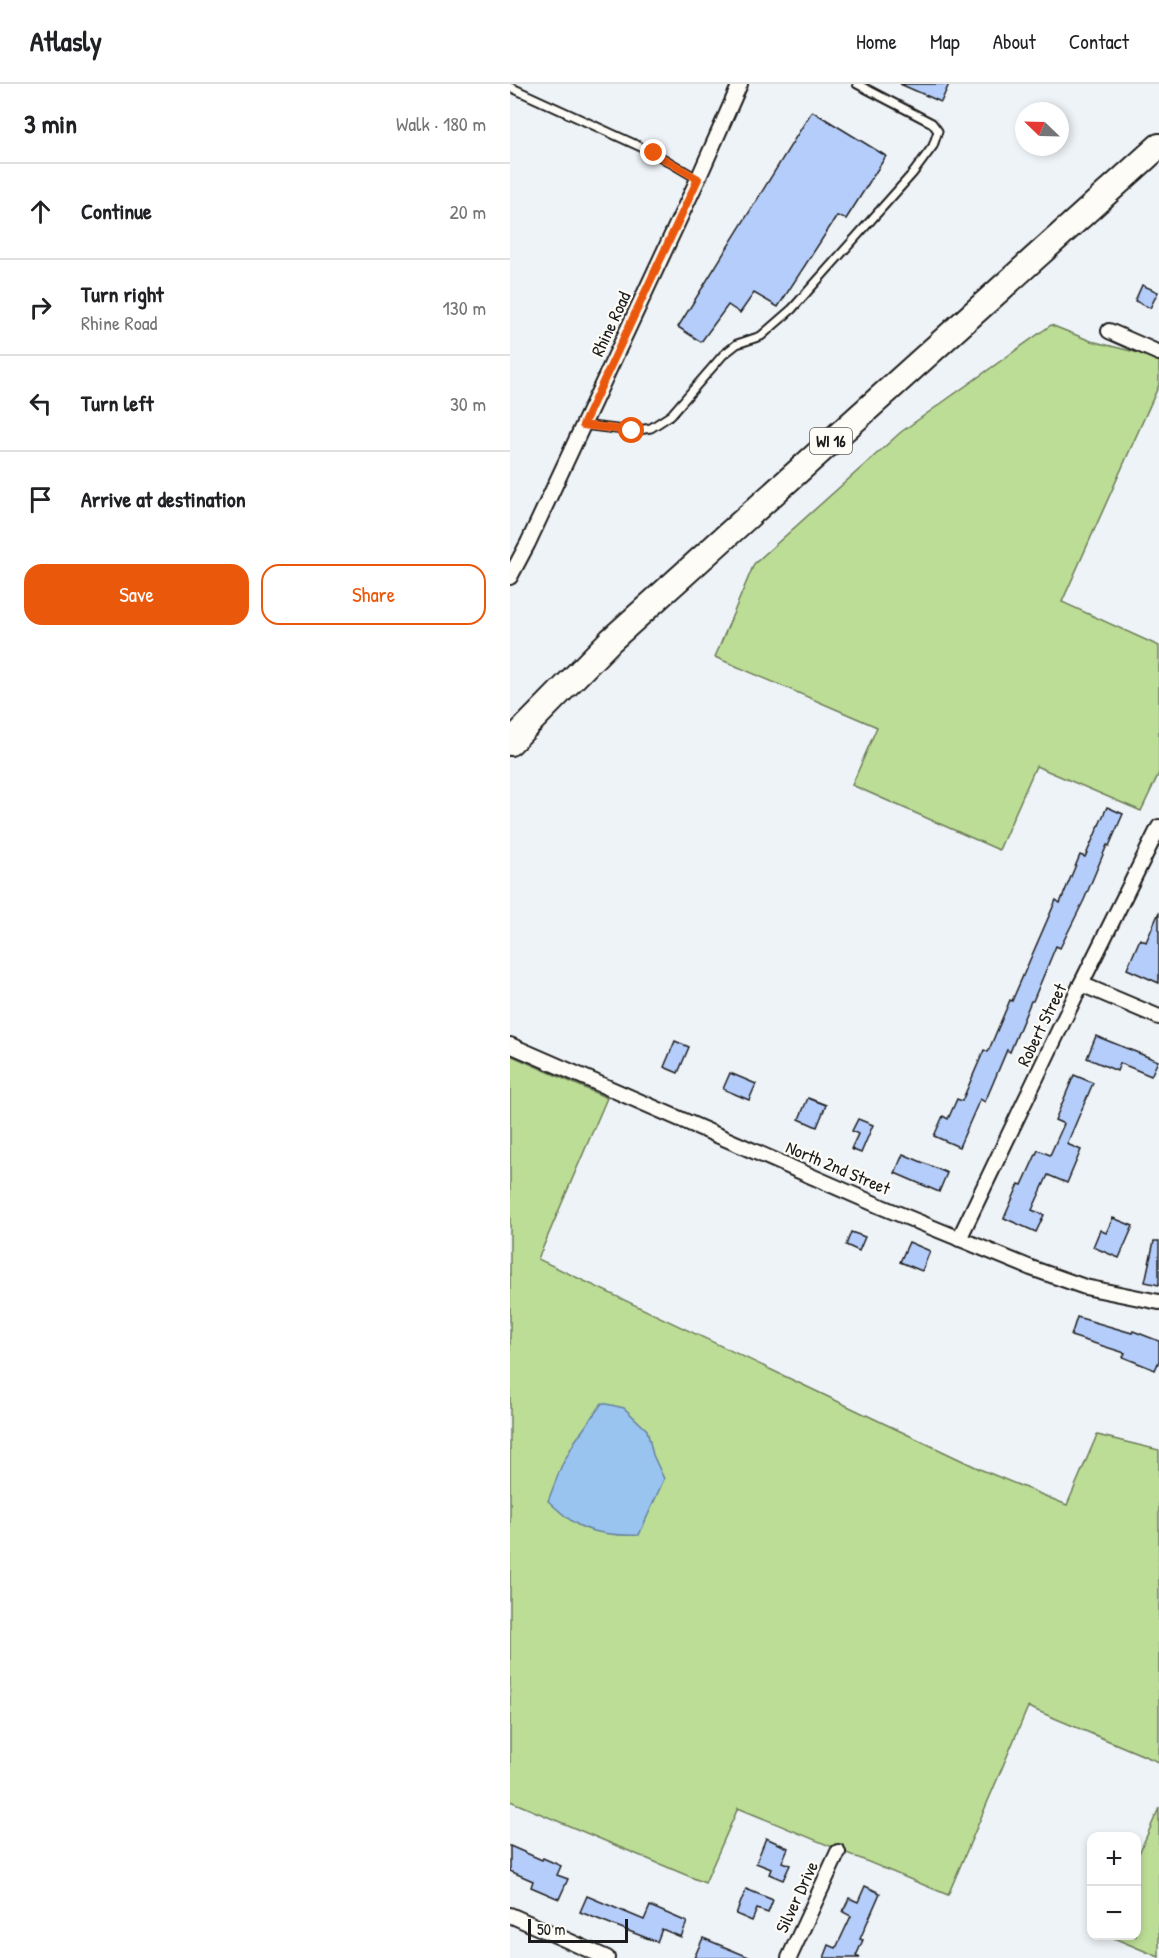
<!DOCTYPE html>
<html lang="en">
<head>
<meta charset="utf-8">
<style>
	:root { --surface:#fff; --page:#f2f2f2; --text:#202124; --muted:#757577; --line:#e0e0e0; --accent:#ea580c }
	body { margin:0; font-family:"Patrick Hand",sans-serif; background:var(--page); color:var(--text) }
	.controls { position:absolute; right:18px; bottom:18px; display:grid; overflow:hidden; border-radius:12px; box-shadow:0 3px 9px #0003 }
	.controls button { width:54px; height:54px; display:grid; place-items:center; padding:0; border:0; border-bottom:2px solid var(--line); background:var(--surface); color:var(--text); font:30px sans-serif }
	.compass { position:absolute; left:505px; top:18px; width:54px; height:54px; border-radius:50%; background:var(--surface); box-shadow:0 3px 9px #0003; rotate:293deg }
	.scale { position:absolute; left:18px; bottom:15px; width:100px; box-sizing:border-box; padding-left:6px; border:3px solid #1c1c1c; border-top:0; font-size:16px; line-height:21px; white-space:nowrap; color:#1c1c1c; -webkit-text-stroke:4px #fdfcf7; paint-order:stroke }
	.stop { position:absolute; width:18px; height:18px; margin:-14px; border:4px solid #ea580c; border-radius:50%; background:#fff }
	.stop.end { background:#ea580c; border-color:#fff; box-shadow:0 2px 6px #0008 }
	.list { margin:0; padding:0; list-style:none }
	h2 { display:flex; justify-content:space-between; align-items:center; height:78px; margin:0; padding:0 24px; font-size:26px }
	h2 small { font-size:20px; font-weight:400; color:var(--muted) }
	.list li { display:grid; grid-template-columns:39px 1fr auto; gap:18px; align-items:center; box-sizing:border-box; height:96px; padding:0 24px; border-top:2px solid var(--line) }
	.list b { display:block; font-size:22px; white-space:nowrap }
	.list p { margin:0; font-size:20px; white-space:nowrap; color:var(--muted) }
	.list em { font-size:20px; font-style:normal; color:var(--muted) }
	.actions { display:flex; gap:12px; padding:18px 24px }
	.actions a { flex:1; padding:14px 0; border:2px solid var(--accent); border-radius:18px; text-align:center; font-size:21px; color:var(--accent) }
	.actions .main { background:var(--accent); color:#fff }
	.icon { flex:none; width:33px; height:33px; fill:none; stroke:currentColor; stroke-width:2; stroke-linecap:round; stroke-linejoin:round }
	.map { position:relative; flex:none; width:649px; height:1874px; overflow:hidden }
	header { display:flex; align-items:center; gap:36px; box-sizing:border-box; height:84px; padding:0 30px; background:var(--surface); border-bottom:2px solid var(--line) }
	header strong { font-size:28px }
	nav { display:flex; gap:33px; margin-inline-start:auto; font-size:21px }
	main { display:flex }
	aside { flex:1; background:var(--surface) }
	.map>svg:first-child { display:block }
	.green { fill:#bcdd96; stroke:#6c7c59; stroke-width:1.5 }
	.water { fill:#99c4f0; stroke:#67819b; stroke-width:1.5 }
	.building { fill:#b4cdfb; stroke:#1c1c1c; stroke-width:1.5 }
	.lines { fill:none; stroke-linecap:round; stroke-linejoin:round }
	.lane-casing { stroke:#1c1c1c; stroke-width:11 }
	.street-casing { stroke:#1c1c1c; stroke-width:18 }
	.highway-casing { stroke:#1c1c1c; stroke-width:28 }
	.lane { stroke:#fdfcf7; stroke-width:7 }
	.street { stroke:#fdfcf7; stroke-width:14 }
	.highway { stroke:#fdfcf7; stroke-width:24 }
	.route { stroke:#ea580c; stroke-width:8 }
	.labels { text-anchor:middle; stroke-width:4.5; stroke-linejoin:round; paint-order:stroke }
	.shield { fill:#fdfcf7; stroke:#605f5e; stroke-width:1.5 }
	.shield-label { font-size:16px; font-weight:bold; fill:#1c1c1c }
	.street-label { font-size:18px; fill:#1c1c1c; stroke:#fdfcf7 }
</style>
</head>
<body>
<header>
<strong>Atlasly</strong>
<nav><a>Home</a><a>Map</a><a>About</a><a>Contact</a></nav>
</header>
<main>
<aside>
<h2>3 min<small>Walk · 180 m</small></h2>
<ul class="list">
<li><svg class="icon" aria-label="ahead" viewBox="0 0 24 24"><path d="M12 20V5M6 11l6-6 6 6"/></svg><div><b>Continue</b></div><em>20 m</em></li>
<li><svg class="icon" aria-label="right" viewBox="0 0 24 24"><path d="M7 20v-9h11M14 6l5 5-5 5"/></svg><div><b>Turn right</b><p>Rhine Road</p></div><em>130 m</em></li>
<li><svg class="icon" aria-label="left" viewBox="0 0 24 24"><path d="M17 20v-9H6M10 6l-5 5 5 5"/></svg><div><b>Turn left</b></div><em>30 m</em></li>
<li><svg class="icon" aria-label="arrive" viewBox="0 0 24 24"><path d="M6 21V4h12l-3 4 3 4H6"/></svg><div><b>Arrive at destination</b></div></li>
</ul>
<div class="actions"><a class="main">Save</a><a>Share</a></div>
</aside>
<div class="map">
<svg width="649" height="1874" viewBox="0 0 649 1874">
	<rect width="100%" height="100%" fill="#eef3f8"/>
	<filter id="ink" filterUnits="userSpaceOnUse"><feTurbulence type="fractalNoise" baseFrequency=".0167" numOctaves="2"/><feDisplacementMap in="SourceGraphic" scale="12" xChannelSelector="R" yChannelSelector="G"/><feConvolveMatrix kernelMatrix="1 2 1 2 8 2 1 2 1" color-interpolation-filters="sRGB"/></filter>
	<g filter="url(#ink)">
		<g class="green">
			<path d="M541,241L581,257L637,271L649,277V301L552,518L649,562V689L631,727L526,682L489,766L342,701L367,643L205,573L244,480L391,348Z"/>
			<path d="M0,971L97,1014L28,1175L472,1386L557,1421L587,1351L649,1366V1678L518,1623L438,1811L228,1724L195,1799L0,1717Z"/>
			<path d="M649,1724V1873L599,1852H626L627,1774Z"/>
		</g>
		<path class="water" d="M92,1319L114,1324L137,1346L143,1371L154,1395L129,1451C110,1452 85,1450 68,1441C57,1435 47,1425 38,1417L51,1383L65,1357Z"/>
		<g class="building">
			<path d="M390,0H439L431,18Z"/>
			<path d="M302,27L376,72L336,135L327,132L268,223L244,209L230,229L218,221L191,258L168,243Z"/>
			<path d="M632,201L648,208L640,224L625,217Z"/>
			<path d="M597,723L613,730L599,762L597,761L574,816L550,864L546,862L523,917H521L500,968L497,966L475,1018L470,1015L449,1063L424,1052L433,1032L438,1035L447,1015L452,1017L474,966L478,968L500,916L502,917L546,816L550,819L570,771L575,773Z"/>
			<path d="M649,828V899L617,885L630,855L636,858Z"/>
			<path d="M586,952L648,977L641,992L610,979L607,987L577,974Z"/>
			<path d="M165,957L179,963L168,989L154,983Z"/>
			<path d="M220,989L246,1000L239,1016L213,1005Z"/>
			<path d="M564,991L583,999L557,1060L571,1066L557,1099L538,1091L522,1126L534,1131L526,1148L494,1134L509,1100L512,1101L528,1066L540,1071L554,1040L545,1036Z"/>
			<path d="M298,1014L316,1021L307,1043L289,1035Z"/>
			<path d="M348,1035L363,1041L351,1069L341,1065L348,1050L342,1047Z"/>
			<path d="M393,1070L437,1089L429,1108L385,1089Z"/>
			<path d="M603,1134L623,1142L609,1174L583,1163L590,1146L596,1149Z"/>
			<path d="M341,1148L355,1153L349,1167L336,1161Z"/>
			<path d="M644,1157H649V1201L635,1198Z"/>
			<path d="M399,1158L420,1167L412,1187L390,1178Z"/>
			<path d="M567,1233L622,1249L623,1247L649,1257V1277L645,1286L613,1273L615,1269L561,1252Z"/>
			<path d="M256,1754L278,1764L272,1778L280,1781L273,1796L259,1790L261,1785L246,1779Z"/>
			<path d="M0,1762L32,1776L33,1774L51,1782L47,1791L58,1795L49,1815L21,1803L23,1797L0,1787Z"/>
			<path d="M355,1802L370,1809L350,1855L353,1856L346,1872L350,1874H314L319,1861L326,1864L341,1832L333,1828L339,1814L348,1818Z"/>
			<path d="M236,1805L263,1816L258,1829L247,1825L242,1837L226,1830Z"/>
			<path d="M77,1812L134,1836L140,1822L177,1838L171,1853L152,1845L147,1858L70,1828Z"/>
			<path d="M193,1854L241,1874H184Z"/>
		</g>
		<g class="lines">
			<g class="lane-casing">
				<g id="lane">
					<path d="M0,3L144,69L188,95"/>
					<path d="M73,341L122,347L141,344L161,331L213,271L227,260L251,252L282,225L403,89L423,62L428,47L422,39L347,0"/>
				</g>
			</g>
			<g class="street-casing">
				<g id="street">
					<path d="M599,247L649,269"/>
					<path d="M0,493L18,459L188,95L230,0"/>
					<path d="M571,900L649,933"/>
					<path d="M0,961L372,1123L521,1184L575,1203L649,1218"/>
					<path d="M449,1155L571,900L649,743"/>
					<path d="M0,1831L97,1874"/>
					<path d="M279,1874L328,1768"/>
				</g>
			</g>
			<g class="highway-casing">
				<path id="highway" d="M0,659L101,556L649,62"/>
			</g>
			<use href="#lane" class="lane"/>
			<use href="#street" class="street"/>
			<use href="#highway" class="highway"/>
		</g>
	</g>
	<g class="lines" filter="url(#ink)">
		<path class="route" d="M122,347L73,341L188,95L144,69"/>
	</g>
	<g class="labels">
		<rect class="shield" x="300" y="344" width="42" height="26" rx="4.5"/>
		<g class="shield-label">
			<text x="321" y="363">WI 16</text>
		</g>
		<g class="street-label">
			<text transform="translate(101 240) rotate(-65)" y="6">Rhine Road</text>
			<text transform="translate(532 941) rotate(-64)" y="6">Robert Street</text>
			<text transform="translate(328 1084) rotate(23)" y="6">North 2nd Street</text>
			<text transform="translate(287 1813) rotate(-65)" y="6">Silver Drive</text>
		</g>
	</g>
</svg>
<div class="controls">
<button>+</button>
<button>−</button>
</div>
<svg class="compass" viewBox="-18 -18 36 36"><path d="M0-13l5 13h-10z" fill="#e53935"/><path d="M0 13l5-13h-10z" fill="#757577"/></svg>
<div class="scale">50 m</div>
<div class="stop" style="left:122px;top:347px"></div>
<div class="stop end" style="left:144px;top:69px"></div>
</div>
</main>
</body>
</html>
